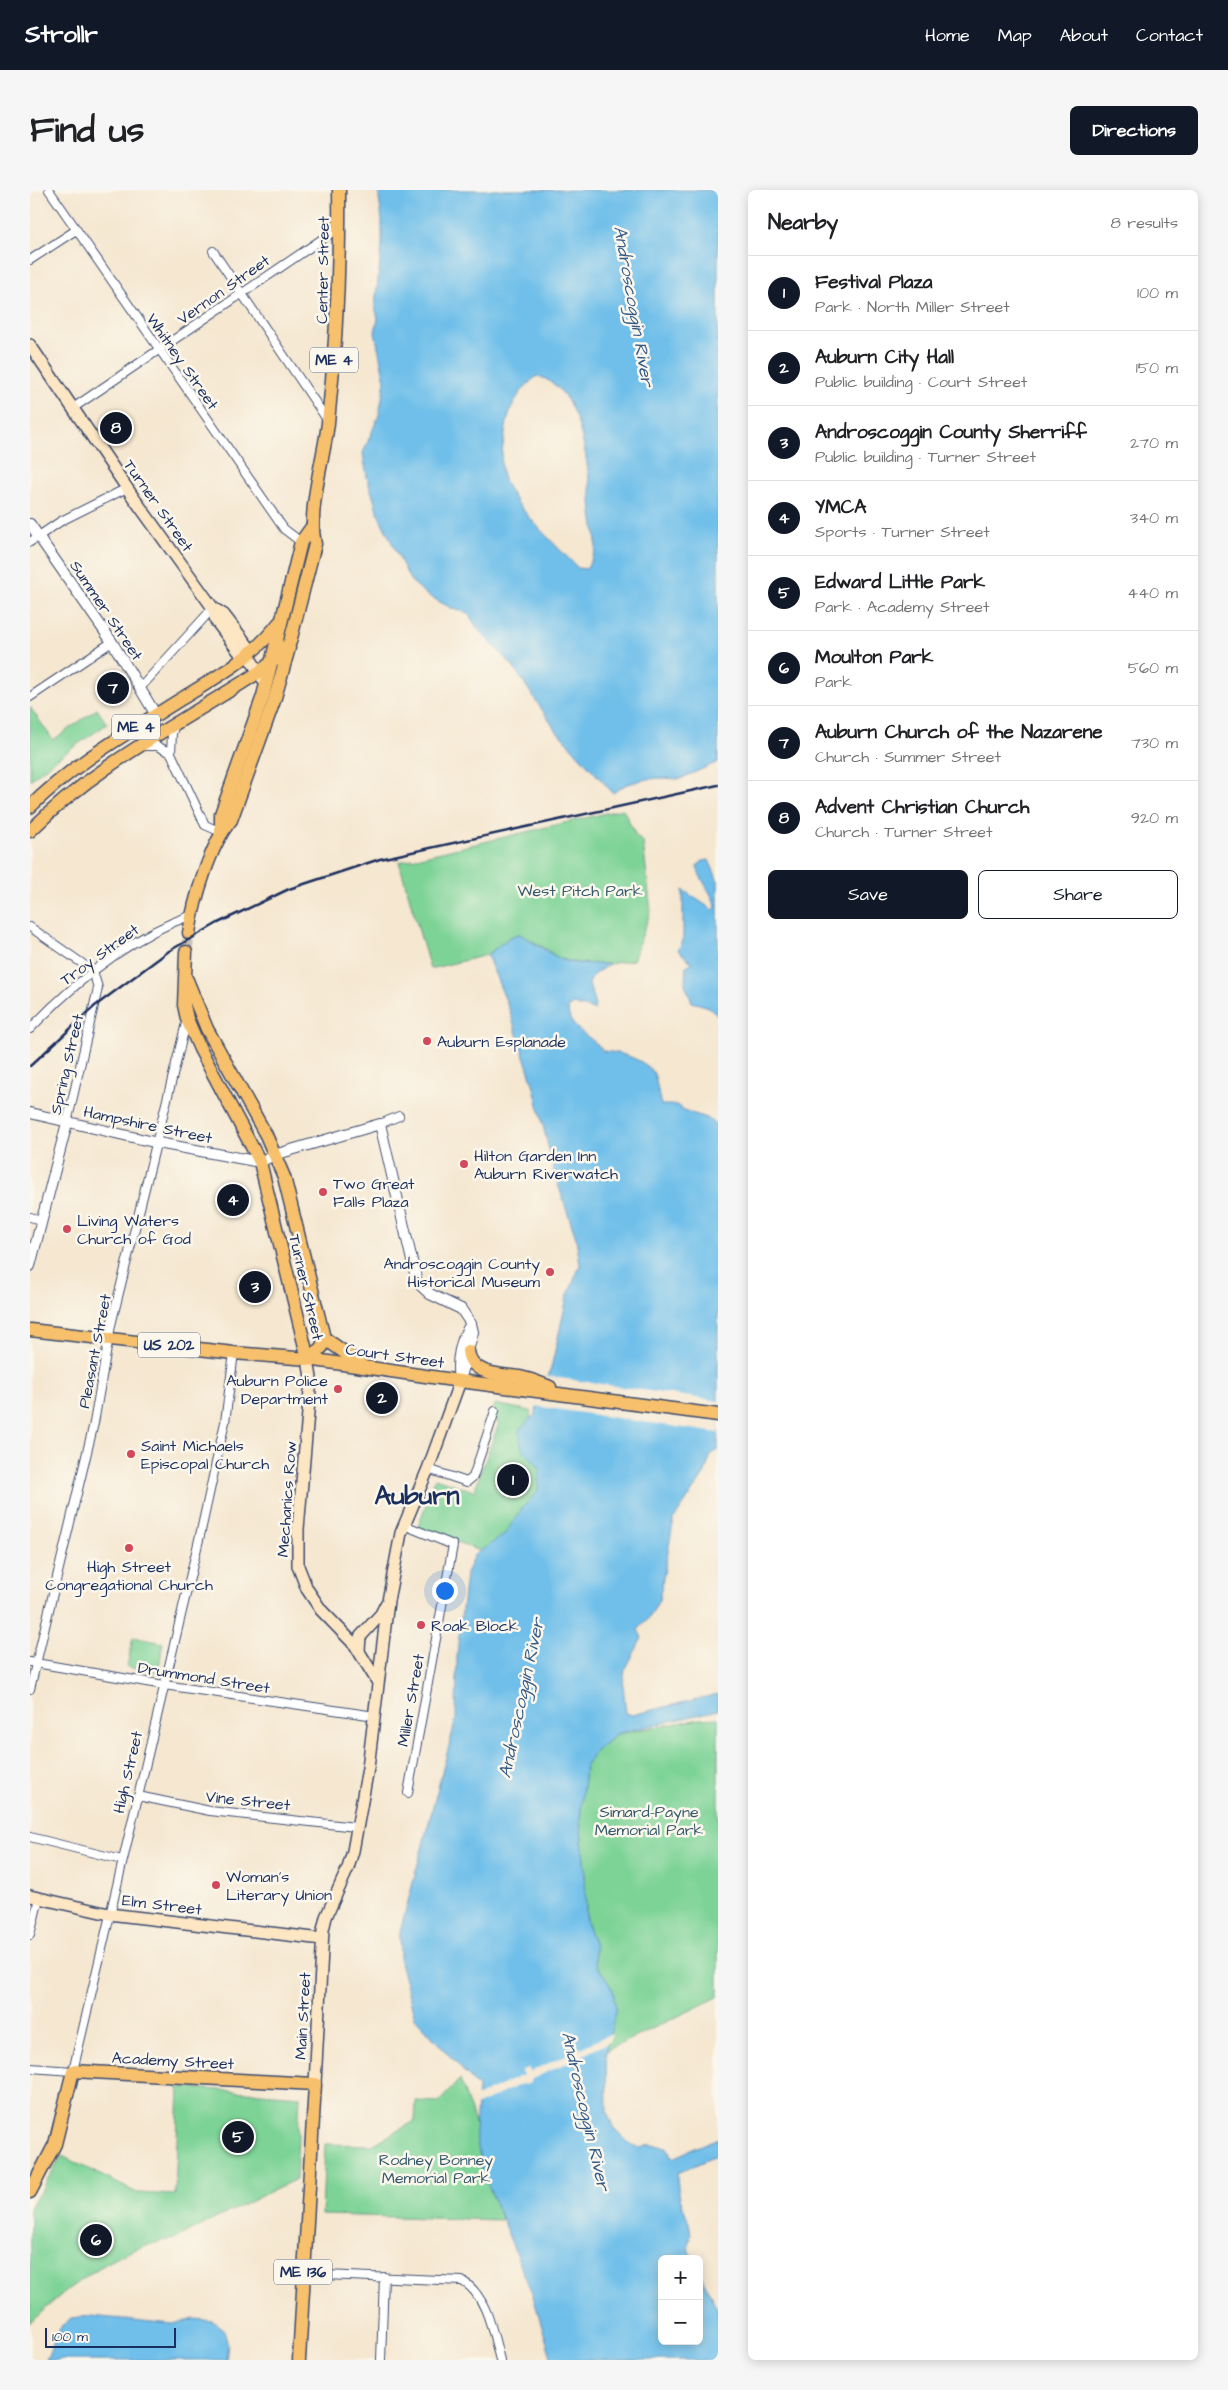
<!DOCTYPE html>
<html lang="en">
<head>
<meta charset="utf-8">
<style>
	:root { --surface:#fff; --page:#f6f6f6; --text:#202124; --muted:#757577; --line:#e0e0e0; --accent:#111827 }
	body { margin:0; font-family:"Architects Daughter",sans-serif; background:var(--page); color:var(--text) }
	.controls { position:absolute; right:15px; bottom:15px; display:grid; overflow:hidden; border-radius:8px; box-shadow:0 2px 12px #0003 }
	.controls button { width:45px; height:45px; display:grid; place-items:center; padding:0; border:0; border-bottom:1px solid var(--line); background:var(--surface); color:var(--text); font:25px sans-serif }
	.scale { position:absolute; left:15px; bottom:12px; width:131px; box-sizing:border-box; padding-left:5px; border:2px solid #1b2f5e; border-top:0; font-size:14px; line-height:18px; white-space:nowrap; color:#1b2f5e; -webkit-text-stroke:4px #fbf7ec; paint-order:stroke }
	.you { position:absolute; left:414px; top:1400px; width:18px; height:18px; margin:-12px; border:4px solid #fff; border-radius:50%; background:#1a73e8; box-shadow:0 0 0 8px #1a73e833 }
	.badge { display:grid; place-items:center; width:32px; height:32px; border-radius:50%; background:var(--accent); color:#fff; font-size:16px; font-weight:700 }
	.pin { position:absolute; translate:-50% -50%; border:2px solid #fff; box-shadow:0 1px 5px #0006 }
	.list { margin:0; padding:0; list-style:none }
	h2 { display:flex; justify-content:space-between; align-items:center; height:65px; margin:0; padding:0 20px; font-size:21px }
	h2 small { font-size:16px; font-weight:400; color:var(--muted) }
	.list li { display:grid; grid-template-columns:32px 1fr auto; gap:15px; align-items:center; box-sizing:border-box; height:75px; padding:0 20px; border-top:1px solid var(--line) }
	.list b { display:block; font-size:19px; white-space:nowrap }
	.list p { margin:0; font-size:16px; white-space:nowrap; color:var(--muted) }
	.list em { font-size:16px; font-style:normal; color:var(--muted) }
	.actions { display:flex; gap:10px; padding:15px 20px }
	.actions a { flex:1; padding:11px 0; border:1px solid var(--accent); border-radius:8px; text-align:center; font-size:18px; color:var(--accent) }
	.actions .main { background:var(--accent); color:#fff }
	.map { position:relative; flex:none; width:688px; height:2170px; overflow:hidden; border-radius:8px }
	header { display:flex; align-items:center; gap:30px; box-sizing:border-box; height:70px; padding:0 25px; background:var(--accent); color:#fff }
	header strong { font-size:24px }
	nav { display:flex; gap:28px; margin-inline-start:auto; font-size:18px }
	.intro { display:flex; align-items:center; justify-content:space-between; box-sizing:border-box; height:120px; padding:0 30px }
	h1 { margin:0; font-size:35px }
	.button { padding:12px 22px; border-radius:8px; background:var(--accent); color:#fff; font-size:18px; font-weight:700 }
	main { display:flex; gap:30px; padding:0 30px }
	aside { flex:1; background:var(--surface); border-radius:8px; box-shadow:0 2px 12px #0003 }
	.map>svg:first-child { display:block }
	.green { fill:#7dd396; stroke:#4c817a }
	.water { fill:#6fbfea; stroke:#4577a4; fill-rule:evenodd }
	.pier { fill:#f5e7d0 }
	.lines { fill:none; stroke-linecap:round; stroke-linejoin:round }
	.trunk-tunnel { stroke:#c9c2b9; stroke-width:12; stroke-dasharray:12 6; stroke-linecap:butt }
	.minor-casing { stroke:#3c4b6f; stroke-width:10 }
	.tertiary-casing { stroke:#3c4b6f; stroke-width:12 }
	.secondary-casing { stroke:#3c4b6f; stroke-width:14 }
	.primary-casing { stroke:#3c4b6f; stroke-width:15 }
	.trunk-casing { stroke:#3c4b6f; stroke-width:15 }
	.minor { stroke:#fff; stroke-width:8 }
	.tertiary { stroke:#fff; stroke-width:10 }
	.secondary { stroke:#fce6c4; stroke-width:11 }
	.primary { stroke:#f7c06c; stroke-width:12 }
	.trunk { stroke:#f7c06c; stroke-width:12 }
	.rail { stroke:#1b2f5e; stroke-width:2.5 }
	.poi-dot { fill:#d1495b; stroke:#fbf7ec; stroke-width:2 }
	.labels { text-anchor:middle; stroke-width:5; stroke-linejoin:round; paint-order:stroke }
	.shield { fill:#fbf7ec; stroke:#5e6b89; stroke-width:1 }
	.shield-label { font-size:15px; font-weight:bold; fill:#1b2f5e }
	.street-label { font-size:16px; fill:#1b2f5e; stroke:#fbf7ec }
	.park-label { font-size:16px; fill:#34586c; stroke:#fbf7ec }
	.poi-label { font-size:16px; fill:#1b2f5e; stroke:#fbf7ec; text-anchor:start }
	.water-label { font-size:18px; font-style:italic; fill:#345a88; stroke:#fbf7ec }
	.town-label { font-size:26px; font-weight:bold; fill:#1b2f5e; stroke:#fbf7ec }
</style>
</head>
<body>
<header>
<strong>Strollr</strong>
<nav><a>Home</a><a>Map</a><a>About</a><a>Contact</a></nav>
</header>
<div class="intro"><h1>Find us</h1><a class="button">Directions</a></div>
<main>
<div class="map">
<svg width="688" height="2170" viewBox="0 0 688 2170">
	<rect width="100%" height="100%" fill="#fbf7ec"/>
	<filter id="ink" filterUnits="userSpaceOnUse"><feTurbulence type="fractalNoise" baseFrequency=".02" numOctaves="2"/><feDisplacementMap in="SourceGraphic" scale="10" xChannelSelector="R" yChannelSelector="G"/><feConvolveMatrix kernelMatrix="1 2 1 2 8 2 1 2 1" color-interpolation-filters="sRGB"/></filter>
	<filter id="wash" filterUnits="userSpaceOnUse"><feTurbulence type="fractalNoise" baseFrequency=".0096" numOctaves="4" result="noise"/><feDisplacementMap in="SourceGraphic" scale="20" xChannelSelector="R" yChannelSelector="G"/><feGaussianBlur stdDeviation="1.12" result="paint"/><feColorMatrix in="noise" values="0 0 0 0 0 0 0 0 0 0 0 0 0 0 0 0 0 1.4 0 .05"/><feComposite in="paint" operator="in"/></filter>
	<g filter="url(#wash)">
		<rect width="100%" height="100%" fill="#f5e7d0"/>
		<g class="green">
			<path d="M0,517L23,550L67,519L77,534L25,570L0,590Z"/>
			<path d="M593,619L606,646L613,652L621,721L603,770L579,774L547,773L528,768L516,759L489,744L480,747L457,765L400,779L369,672Z"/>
			<path d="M465,1214L501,1221L499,1236L518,1287C514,1293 510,1301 505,1307C496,1316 488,1319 489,1333L458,1364L388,1337L405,1288L444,1301L469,1233L460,1229Z"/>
			<path d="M103,1447L133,1453L128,1483L97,1477Z"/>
			<path d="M688,1528V1807L576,1861L578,1847L569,1778L565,1772V1756L556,1732L555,1681L550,1629L555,1577L564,1563L586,1544L670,1529Z"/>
			<path d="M430,1889L449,1945L471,2030L292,2025L295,1954L342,1955L385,1931L386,1911L409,1912Z"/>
			<path d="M149,1897L270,1906L266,1989L144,2049C89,2057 39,2095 0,2133V2018L32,1966L107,2003L145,2005Z"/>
		</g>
		<g class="water">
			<path d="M348,0H688V572L650,589L628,588L612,590L595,595L583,603L525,539L482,475L448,439L438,423L423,419L397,405L380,390L349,326L337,287L333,263L349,225L355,191L345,142L348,129L345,116L352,55V30ZM507,186C554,197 559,284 562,323C563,334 568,351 565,361C563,367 559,373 557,379L548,378C528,357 479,312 473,286C469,274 473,257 475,244C478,219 487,202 507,186Z"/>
			<path d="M679,670L688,691V826L679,817L662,812L655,794L656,776L662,773L648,760L653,751V700L683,720L686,717C682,702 668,687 667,676L673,671Z"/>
			<path d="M489,744C503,751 514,760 527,767C541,776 563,773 579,774L563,785L559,794L565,815L564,820L543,814L538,817C537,840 561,844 573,861C588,862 616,869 624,884C626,888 629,908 631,915H646L658,922L677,928L688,936V1260L681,1264L675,1283L644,1329L629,1410L621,1425L608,1440L612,1448L595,1480L593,1495L596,1523L602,1525L688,1504V1520L586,1544L564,1563L555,1577L550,1629L555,1681L556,1732L565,1756V1772L583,1800L586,1819L576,1861L577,1922L585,1939L600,1954L610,1958L620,1955L637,1957L642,1968L688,1948V1965L647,1983C647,2009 655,2016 660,2038C663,2053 655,2050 663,2069H632V2151H669V2082L688,2120V2170H522L503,2106L452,1980L445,1940L448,1897L385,1828L370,1772V1742L426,1529L427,1464L436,1384L444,1365L474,1345L494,1316L508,1301L509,1277L491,1257L489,1240L505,1224L521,1178L537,1108L550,1075L546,1048L525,985L503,894L478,816L457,765L480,747Z"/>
			<path d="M61,2126L143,2134L165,2129L183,2131L194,2140L198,2154L196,2170H16L30,2138L41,2128Z"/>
		</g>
		<g class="pier">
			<path d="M516,1186L688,1211V1243L505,1216Z"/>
			<path d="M582,1843L580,1852L500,1890L501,1893L494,1895V1893L443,1917L444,1908L493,1885L492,1880L499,1878L500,1882Z"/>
		</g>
	</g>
	<g filter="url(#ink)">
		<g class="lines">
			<path class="trunk-tunnel" d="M156,762L159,743"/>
			<g class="minor-casing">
				<g id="minor">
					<path d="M19,0L254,339L271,352"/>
					<path d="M183,61L298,231"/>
					<path d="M0,70L46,40"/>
					<path d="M43,218L310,37"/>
					<path d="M0,352L31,331L97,298"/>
					<path d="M111,497L183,418"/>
					<path d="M0,507L82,452"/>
					<path d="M145,535L142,543L141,563L175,635L191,642"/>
					<path d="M112,556H127L141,563"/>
					<path d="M0,737L63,781L68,798L37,933"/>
					<path d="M0,839C44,793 101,746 162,725"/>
					<path d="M350,934L369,926"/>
					<path d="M0,1027L12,1030"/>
					<path d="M398,1279L437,1292L443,1287L465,1221"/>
					<path d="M374,1335L423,1355L378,1603"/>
					<path d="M0,1472L134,1495L345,1526"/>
					<path d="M0,1499L64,1233L81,1135L157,829"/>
					<path d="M108,1606L180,1621L326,1637"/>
					<path d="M0,1647L92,1670"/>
					<path d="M0,1745L9,1708"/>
					<path d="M0,1878L43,1881L171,1341L195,1232L204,1163"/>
					<path d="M273,2084L432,2091C457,2104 463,2144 470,2170"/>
					<path d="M351,2170L354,2087"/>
				</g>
			</g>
			<g class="tertiary-casing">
				<g id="tertiary">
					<path d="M0,334L82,452L126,525"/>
					<path d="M0,923L128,953L230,972L244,965L350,934L387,1092L400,1104L431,1119L441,1134L443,1142L430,1191"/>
					<path d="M0,1076L37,933"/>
					<path d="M429,1190C426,1172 430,1149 441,1134"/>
				</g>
			</g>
			<g class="secondary-casing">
				<g id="secondary">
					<path d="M0,155L103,307L183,418L194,425L218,456V465L233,489"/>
					<path d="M183,418L186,431L210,463L218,465"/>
					<path d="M278,1169L281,1188L268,1339V1376L277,1399L291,1420L325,1455L347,1491"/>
					<path d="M329,1460L330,1447L351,1424L356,1414"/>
					<path d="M0,1706L79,1724L292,1749"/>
					<path d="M285,1894L293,1740L296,1727L318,1678L323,1661L338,1578L358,1411L371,1343L398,1279L430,1191"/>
				</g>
			</g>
			<g class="primary-casing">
				<path id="primary" d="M0,2002L25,1954L43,1881L285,1894L269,2170"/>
			</g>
			<g class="trunk-casing">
				<g id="trunk">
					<path d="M0,617C44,573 99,542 151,509C187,487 223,467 249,433"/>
					<path d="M0,641C68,573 149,534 229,482L250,466L260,452L285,354C277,320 294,269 298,233C306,155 310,78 309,0"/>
					<path d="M191,642V624L233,506L271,352L281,338"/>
					<path d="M159,743C164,710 180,655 201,630L244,511L259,458"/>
					<path d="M156,762L154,815L157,829L170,859L230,972L278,1169"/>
					<path d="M157,790L177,839L236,945L254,987L294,1148L292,1157L278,1169"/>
					<path d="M0,1140L204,1163L278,1169L430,1191L688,1225"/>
					<path d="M294,1148L331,1174"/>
					<path d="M438,1161C441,1187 475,1184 494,1188C503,1190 512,1194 520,1197"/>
				</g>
			</g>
			<use href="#minor" class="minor"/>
			<use href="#tertiary" class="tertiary"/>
			<use href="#secondary" class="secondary"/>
			<use href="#primary" class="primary"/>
			<use href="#trunk" class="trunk"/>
			<path class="rail" d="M0,876L65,816L139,761L188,733L259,699L350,669L688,595"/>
		</g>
	</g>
	<g class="poi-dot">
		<circle cx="397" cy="851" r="5"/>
		<circle cx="434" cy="974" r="5"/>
		<circle cx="293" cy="1002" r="5"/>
		<circle cx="37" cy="1039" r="5"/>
		<circle cx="520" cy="1082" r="5"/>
		<circle cx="308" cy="1199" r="5"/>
		<circle cx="101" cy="1264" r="5"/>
		<circle cx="99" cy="1358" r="5"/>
		<circle cx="391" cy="1435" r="5"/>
		<circle cx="186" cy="1695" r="5"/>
	</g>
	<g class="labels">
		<g class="shield">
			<rect x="280" y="157.5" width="48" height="25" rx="4"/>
			<rect x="82" y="524.5" width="48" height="25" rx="4"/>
			<rect x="108" y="1142.5" width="62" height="25" rx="4"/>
			<rect x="244" y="2069.5" width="58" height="25" rx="4"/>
		</g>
		<g class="shield-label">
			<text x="304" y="175">ME 4</text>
			<text x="106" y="542">ME 4</text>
			<text x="139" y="1160">US 202</text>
			<text x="273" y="2087">ME 136</text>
		</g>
		<g class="street-label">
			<text transform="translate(292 80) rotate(-89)" y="6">Center Street</text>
			<text transform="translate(193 99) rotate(-35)" y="6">Vernon Street</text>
			<text transform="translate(153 171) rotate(55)" y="6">Whitney Street</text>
			<text transform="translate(129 315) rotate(55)" y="6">Turner Street</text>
			<text transform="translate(77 420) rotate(56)" y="6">Summer Street</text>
			<text transform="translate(69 764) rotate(-36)" y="6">Troy Street</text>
			<text transform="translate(36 874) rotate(-77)" y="6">Spring Street</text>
			<text transform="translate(118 934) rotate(12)" y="6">Hampshire Street</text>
			<text transform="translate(277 1097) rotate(77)" y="6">Turner Street</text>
			<text transform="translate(64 1161) rotate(-79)" y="6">Pleasant Street</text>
			<text transform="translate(365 1165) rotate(8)" y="6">Court Street</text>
			<text transform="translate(256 1309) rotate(-86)" y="6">Mechanics Row</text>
			<text transform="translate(174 1487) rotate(9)" y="6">Drummond Street</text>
			<text transform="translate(380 1510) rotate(-80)" y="6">Miller Street</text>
			<text transform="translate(97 1582) rotate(-77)" y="6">High Street</text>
			<text transform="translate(218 1610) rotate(6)" y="6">Vine Street</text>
			<text transform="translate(132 1714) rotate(7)" y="6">Elm Street</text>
			<text transform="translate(272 1826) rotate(-87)" y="6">Main Street</text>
			<text transform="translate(143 1870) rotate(3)" y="6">Academy Street</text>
		</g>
		<g class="park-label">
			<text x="550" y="706">West Pitch Park</text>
			<text x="619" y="1627">Simard-Payne<tspan x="619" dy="18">Memorial Park</tspan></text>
			<text x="406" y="1975">Rodney Bonney<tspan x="406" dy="18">Memorial Park</tspan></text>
		</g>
		<g class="poi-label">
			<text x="407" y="857">Auburn Esplanade</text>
			<text x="444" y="971">Hilton Garden Inn<tspan x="444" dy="18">Auburn Riverwatch</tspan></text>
			<text x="303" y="999">Two Great<tspan x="303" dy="18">Falls Plaza</tspan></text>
			<text x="47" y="1036">Living Waters<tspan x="47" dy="18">Church of God</tspan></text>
			<text x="510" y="1079" text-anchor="end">Androscoggin County<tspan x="510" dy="18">Historical Museum</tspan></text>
			<text x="298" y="1196" text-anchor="end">Auburn Police<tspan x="298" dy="18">Department</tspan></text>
			<text x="111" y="1261">Saint Michaels<tspan x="111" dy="18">Episcopal Church</tspan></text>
			<text x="99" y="1382" text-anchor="middle">High Street<tspan x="99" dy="18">Congregational Church</tspan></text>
			<text x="401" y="1441">Roak Block</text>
			<text x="196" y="1692">Woman's<tspan x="196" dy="18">Literary Union</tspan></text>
		</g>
		<g class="water-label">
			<text transform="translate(604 116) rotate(80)" y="6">Androscoggin River</text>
			<text transform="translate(491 1508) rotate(-78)" y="6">Androscoggin River</text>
			<text transform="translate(556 1921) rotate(77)" y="6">Androscoggin River</text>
		</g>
		<g class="town-label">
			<text x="387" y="1314">Auburn</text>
		</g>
	</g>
</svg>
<div class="controls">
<button>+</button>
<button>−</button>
</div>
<div class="scale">100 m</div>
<div class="you"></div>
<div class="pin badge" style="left:483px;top:1290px">1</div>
<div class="pin badge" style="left:352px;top:1208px">2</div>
<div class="pin badge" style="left:225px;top:1097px">3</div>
<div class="pin badge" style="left:203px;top:1010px">4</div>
<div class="pin badge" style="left:208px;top:1947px">5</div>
<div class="pin badge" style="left:66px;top:2050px">6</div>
<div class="pin badge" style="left:83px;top:498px">7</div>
<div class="pin badge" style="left:86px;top:238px">8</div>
</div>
<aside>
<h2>Nearby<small>8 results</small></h2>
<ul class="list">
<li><span class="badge">1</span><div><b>Festival Plaza</b><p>Park · North Miller Street</p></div><em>100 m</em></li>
<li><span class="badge">2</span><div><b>Auburn City Hall</b><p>Public building · Court Street</p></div><em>150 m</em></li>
<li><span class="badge">3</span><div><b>Androscoggin County Sherriff</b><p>Public building · Turner Street</p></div><em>270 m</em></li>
<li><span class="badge">4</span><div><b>YMCA</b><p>Sports · Turner Street</p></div><em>340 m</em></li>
<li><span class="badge">5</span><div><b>Edward Little Park</b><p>Park · Academy Street</p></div><em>440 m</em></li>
<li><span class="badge">6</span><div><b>Moulton Park</b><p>Park</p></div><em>560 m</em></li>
<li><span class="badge">7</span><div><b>Auburn Church of the Nazarene</b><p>Church · Summer Street</p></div><em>730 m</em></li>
<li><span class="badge">8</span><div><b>Advent Christian Church</b><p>Church · Turner Street</p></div><em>920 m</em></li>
</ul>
<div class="actions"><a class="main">Save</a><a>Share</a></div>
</aside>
</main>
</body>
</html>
